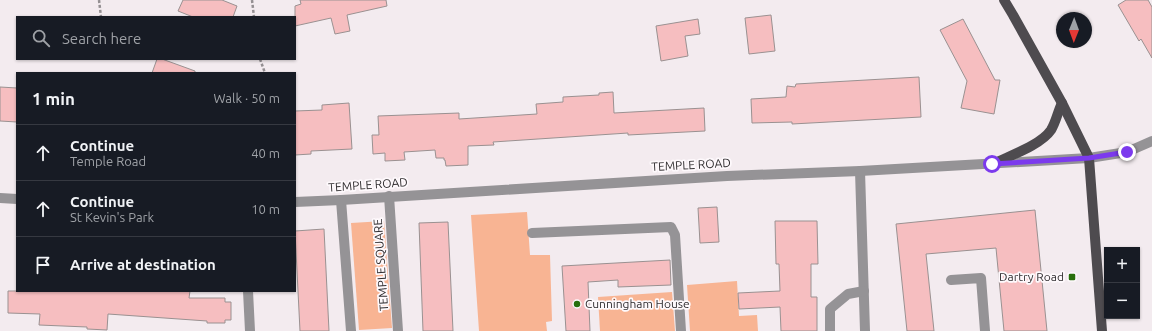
<!DOCTYPE html>
<html lang="en">
<head>
<meta charset="utf-8">
<style>
	:root { --surface:#171b24; --page:#20242c; --text:#f1f3f6; --muted:#9ea1a6; --line:#363941 }
	body { margin:0; font-family:Ubuntu,sans-serif; background:var(--page); color:var(--text) }
	.controls { position:absolute; right:12px; bottom:12px; display:grid; overflow:hidden; border-radius:0px; box-shadow:0 1px 3px #0004 }
	.controls button { width:36px; height:36px; display:grid; place-items:center; padding:0; border:0; border-bottom:1px solid var(--line); background:var(--surface); color:var(--text); font:20px sans-serif }
	.compass { position:absolute; left:1056px; top:12px; width:36px; height:36px; border-radius:50%; background:var(--surface); box-shadow:0 1px 3px #0004; rotate:181deg }
	.stop { position:absolute; width:12px; height:12px; margin:-9px; border:3px solid #7c3aed; border-radius:50%; background:#fff }
	.stop.end { background:#7c3aed; border-color:#fff; box-shadow:0 1px 4px #0008 }
	.list { margin:0; padding:0; list-style:none }
	h2 { display:flex; justify-content:space-between; align-items:center; height:52px; margin:0; padding:0 16px; font-size:17px }
	h2 small { font-size:13px; font-weight:400; color:var(--muted) }
	.list li { display:grid; grid-template-columns:26px 1fr auto; gap:12px; align-items:center; box-sizing:border-box; height:56px; padding:0 16px; border-top:1px solid var(--line) }
	.list b { display:block; font-size:15px; white-space:nowrap }
	.list p { margin:0; font-size:13px; white-space:nowrap; color:var(--muted) }
	.list em { font-size:13px; font-style:normal; color:var(--muted) }
	.icon { flex:none; width:22px; height:22px; fill:none; stroke:currentColor; stroke-width:2; stroke-linecap:round; stroke-linejoin:round }
	.map { position:relative; flex:none; width:1152px; height:331px; overflow:hidden }
	.search { position:absolute; background:var(--surface); box-shadow:0 1px 3px #0004; left:16px; top:16px; width:280px; height:44px; display:flex; align-items:center; gap:10px; box-sizing:border-box; padding:0 14px; border-radius:0px; color:var(--muted); font-size:15px }
	.panel { position:absolute; background:var(--surface); box-shadow:0 1px 3px #0004; left:16px; top:72px; width:280px; height:220px; border-radius:0px }
	.map>svg:first-child { display:block }
	.green { fill:#f8b493 }
	.building { fill:#f6bec0; stroke:#9a9191 }
	.lines { fill:none; stroke-linecap:round; stroke-linejoin:round }
	.path { stroke:#948f92; stroke-width:2.5; stroke-dasharray:3 2; stroke-linecap:butt }
	.minor { stroke:#959396; stroke-width:10 }
	.major { stroke:#4e4b4f; stroke-width:10 }
	.route { stroke:#7c3aed; stroke-width:5 }
	.poi-dot { fill:#296f0d; stroke:#fef9fc; stroke-width:1.5 }
	.labels { text-anchor:middle; stroke-width:3.5; stroke-linejoin:round; paint-order:stroke }
	.street-label { font-size:12px; fill:#312e30; stroke:#fef9fc }
	.poi-label { font-size:12px; fill:#312e30; stroke:#fef9fc; text-anchor:end }
</style>
</head>
<body>
<div class="map">
<svg width="1152" height="331" viewBox="0 0 1152 331">
	<rect width="100%" height="100%" fill="#f3ebef"/>
	<g class="green">
		<path d="M527,212L530,255H550L552,321L546,322L547,331H479L471,215Z"/>
		<path d="M384,221L392,328L359,330L351,223Z"/>
		<path d="M737,281L739,316L757,315L758,331H690L687,285Z"/>
		<path d="M672,292L675,331H600L598,297Z"/>
	</g>
	<g class="building">
		<path d="M183,0H222L237,6L233,17H193L178,11Z"/>
		<path d="M300,0H386L387,6L347,15L350,31L335,34L331,18L295,26V6L301,4Z"/>
		<path d="M1126,0H1148L1152,7V58L1141,39L1139,41L1118,5Z"/>
		<path d="M771,15L775,51L749,54L745,18Z"/>
		<path d="M698,19L700,34L685,36L688,56L661,61L656,26Z"/>
		<path d="M963,19L995,80H1000L994,114L961,108L967,81L940,30Z"/>
		<path d="M157,59H162L195,71V73H152Z"/>
		<path d="M919,77L921,117L792,124V122L752,123L751,99L786,97L787,86L795,87L796,84Z"/>
		<path d="M0,87L17,88V122L0,121Z"/>
		<path d="M613,92L614,113L704,108L705,131L628,135V133L493,142L494,145L468,146V165L446,166L445,160H444V158H436L435,150L404,152L405,160L385,161V153L373,154L372,135H379L378,116L459,113V119L537,114L536,104L563,102V97L599,95V93Z"/>
		<path d="M349,103L352,149L311,151V154L295,155V111L322,110V105Z"/>
		<path d="M717,207L719,242L700,243L698,208Z"/>
		<path d="M1035,210L1047,331H1004L996,248L926,254L934,331H907L896,224Z"/>
		<path d="M775,221H817L818,264H811V297H817V331H781L780,307L739,309L738,293L780,291L779,264H776Z"/>
		<path d="M448,222L453,331H423L419,223Z"/>
		<path d="M324,229L329,331H300L295,231Z"/>
		<path d="M670,260L671,285L618,287V280L588,282L590,331H566L562,266Z"/>
		<path d="M8,291H190L189,298H225V302H231V320H225V323H207V321L108,314L107,330L87,329V327L39,325L40,314L8,313Z"/>
	</g>
	<g class="lines">
		<g class="path">
			<path d="M99,0L101,17"/>
			<path d="M252,0L254,17"/>
			<path d="M260,59L265,73"/>
		</g>
		<g class="minor">
			<path d="M860,171L865,331"/>
			<path d="M389,196L398,331"/>
			<path d="M0,198L17,199"/>
			<path d="M341,200L351,331"/>
			<path d="M295,202L341,200L727,176L860,171L1089,158L1127,152L1152,141"/>
			<path d="M532,233L671,227L675,235L681,331"/>
			<path d="M951,280L981,278L985,331"/>
			<path d="M248,291L250,331"/>
			<path d="M830,331V309L848,294L864,291"/>
		</g>
		<g class="major">
			<path d="M1004,0L1013,15L1062,103L1089,158L1102,331"/>
			<path d="M993,164C1009,156 1041,145 1051,130C1056,122 1058,111 1062,103"/>
		</g>
	</g>
	<g class="lines">
		<path class="route" d="M992,164L1089,158L1127,152"/>
	</g>
	<g class="poi-dot">
		<rect x="1068" y="273" width="8" height="8" rx="2"/>
		<circle cx="577" cy="304" r="4"/>
	</g>
	<g class="labels">
		<g class="street-label">
			<text transform="translate(691 165) rotate(-3)" y="4">TEMPLE ROAD</text>
			<text transform="translate(368 185) rotate(-4)" y="4">TEMPLE ROAD</text>
			<text transform="translate(381 265) rotate(-94)" y="4">TEMPLE SQUARE</text>
		</g>
		<g class="poi-label">
			<text x="1064" y="281">Dartry Road</text>
			<text x="585" y="308" text-anchor="start">Cunningham House</text>
		</g>
	</g>
</svg>
<div class="controls">
<button>+</button>
<button>−</button>
</div>
<svg class="compass" viewBox="-18 -18 36 36"><path d="M0-13l5 13h-10z" fill="#e53935"/><path d="M0 13l5-13h-10z" fill="#9ea1a6"/></svg>
<div class="stop" style="left:992px;top:164px"></div>
<div class="stop end" style="left:1127px;top:152px"></div>
<div class="search"><svg class="icon" aria-label="search" viewBox="0 0 24 24"><circle cx="10" cy="10" r="6"/><path d="M15 15l6 6"/></svg>Search here</div>
<section class="panel">
<h2>1 min<small>Walk · 50 m</small></h2>
<ul class="list">
<li><svg class="icon" aria-label="ahead" viewBox="0 0 24 24"><path d="M12 20V5M6 11l6-6 6 6"/></svg><div><b>Continue</b><p>Temple Road</p></div><em>40 m</em></li>
<li><svg class="icon" aria-label="ahead" viewBox="0 0 24 24"><path d="M12 20V5M6 11l6-6 6 6"/></svg><div><b>Continue</b><p>St Kevin's Park</p></div><em>10 m</em></li>
<li><svg class="icon" aria-label="arrive" viewBox="0 0 24 24"><path d="M6 21V4h12l-3 4 3 4H6"/></svg><div><b>Arrive at destination</b></div></li>
</ul>
</section>
</div>
</body>
</html>
